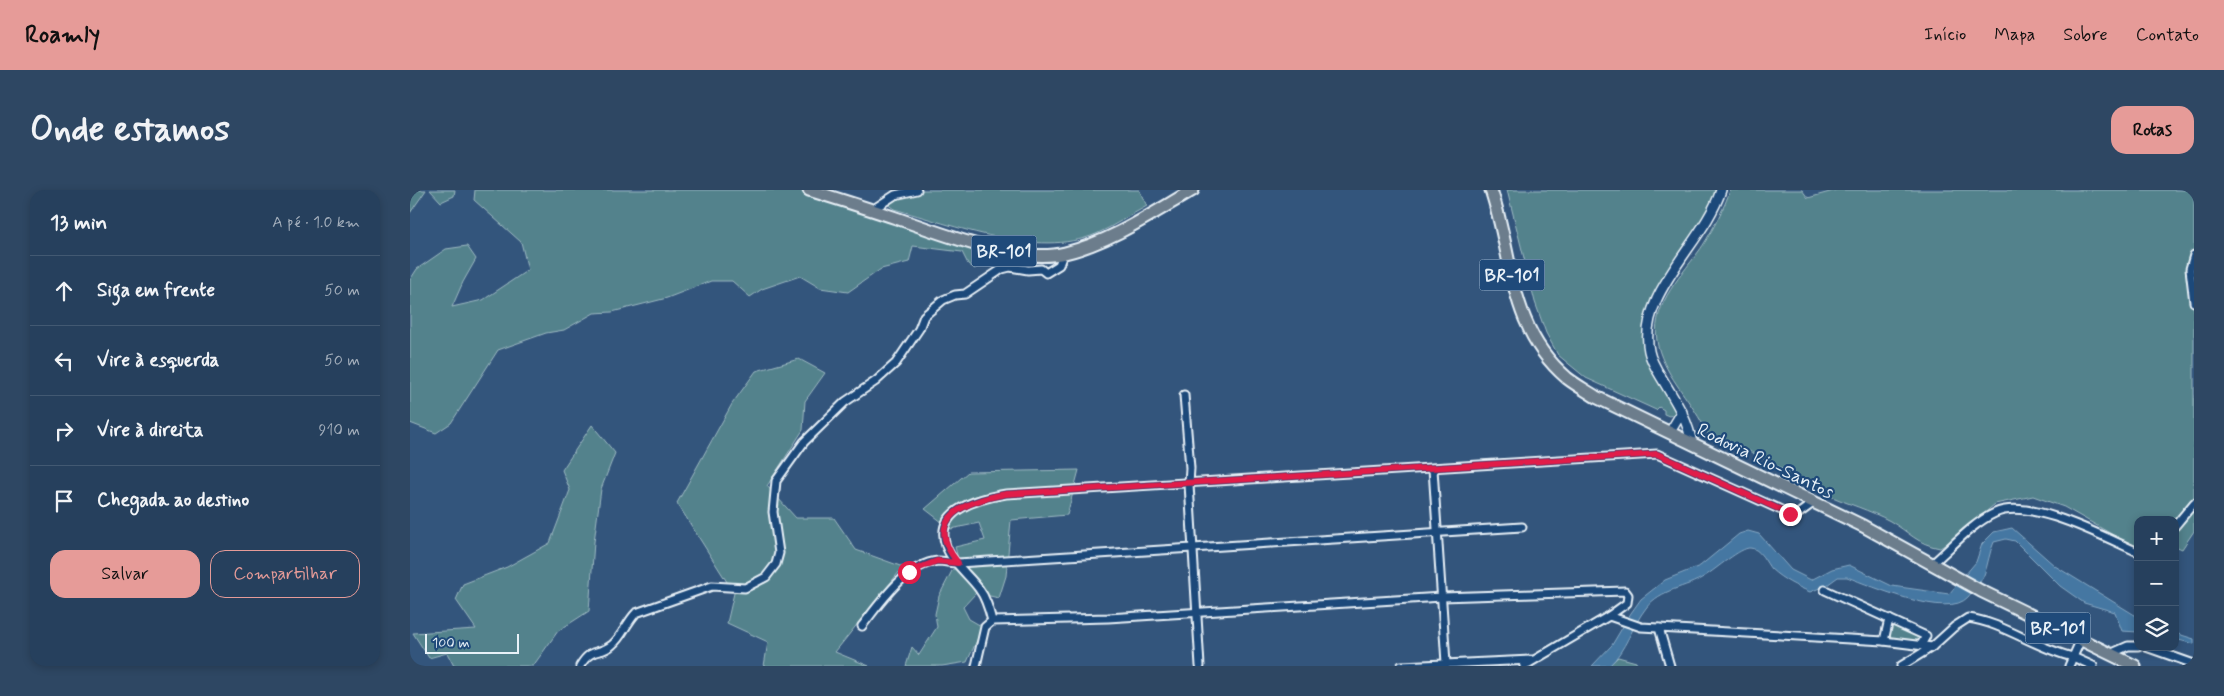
<!DOCTYPE html>
<html lang="pt">
<head>
<meta charset="utf-8">
<style>
	:root { --surface:#26405d; --page:#2e4763; --text:#f1f3f6; --muted:#a4afbc; --line:#425972; --accent:#e69b98 }
	body { margin:0; font-family:Mynerve,sans-serif; background:var(--page); color:var(--text) }
	.controls { position:absolute; right:15px; bottom:15px; display:grid; overflow:hidden; border-radius:10px; box-shadow:0 2px 8px #0003 }
	.controls button { width:45px; height:45px; display:grid; place-items:center; padding:0; border:0; border-bottom:1px solid var(--line); background:var(--surface); color:var(--text); font:25px sans-serif }
	.scale { position:absolute; left:15px; bottom:12px; width:94px; box-sizing:border-box; padding-left:5px; border:2px solid #e8f1f8; border-top:0; font-size:14px; line-height:18px; white-space:nowrap; color:#e8f1f8; -webkit-text-stroke:4px #1f4a7a; paint-order:stroke }
	.stop { position:absolute; width:15px; height:15px; margin:-11px; border:4px solid #e11d48; border-radius:50%; background:#fff }
	.stop.end { background:#e11d48; border-color:#fff; box-shadow:0 1px 5px #0008 }
	.list { margin:0; padding:0; list-style:none }
	h2 { display:flex; justify-content:space-between; align-items:center; height:65px; margin:0; padding:0 20px; font-size:21px }
	h2 small { font-size:16px; font-weight:400; color:var(--muted) }
	.list li { display:grid; grid-template-columns:32px 1fr auto; gap:15px; align-items:center; box-sizing:border-box; height:70px; padding:0 20px; border-top:1px solid var(--line) }
	.list b { display:block; font-size:19px; white-space:nowrap }
	.list em { font-size:16px; font-style:normal; color:var(--muted) }
	.actions { display:flex; gap:10px; padding:15px 20px }
	.actions a { flex:1; padding:11px 0; border:1px solid var(--accent); border-radius:15px; text-align:center; font-size:18px; color:var(--accent) }
	.actions .main { background:var(--accent); color:#111 }
	.icon { flex:none; width:28px; height:28px; fill:none; stroke:currentColor; stroke-width:2; stroke-linecap:round; stroke-linejoin:round }
	.map { position:relative; flex:none; width:1784px; height:476px; overflow:hidden; border-radius:15px }
	header { display:flex; align-items:center; gap:30px; box-sizing:border-box; height:70px; padding:0 25px; background:var(--accent); color:#111 }
	header strong { font-size:24px }
	nav { display:flex; gap:28px; margin-inline-start:auto; font-size:18px }
	.intro { display:flex; align-items:center; justify-content:space-between; box-sizing:border-box; height:120px; padding:0 30px }
	h1 { margin:0; font-size:35px }
	.button { padding:12px 22px; border-radius:15px; background:var(--accent); color:#111; font-size:18px; font-weight:700 }
	main { display:flex; gap:30px; padding:0 30px }
	aside { flex:1; background:var(--surface); border-radius:15px; box-shadow:0 2px 8px #0003 }
	.map>svg:first-child { display:block }
	.green { fill:#53828c; stroke:#9ebac2 }
	.water { fill:#4477a2; stroke:#86a8c4 }
	.lines { fill:none; stroke-linecap:round; stroke-linejoin:round }
	.minor-casing { stroke:#e8f1f8; stroke-width:11 }
	.tertiary-casing { stroke:#e8f1f8; stroke-width:12 }
	.trunk-casing { stroke:#e8f1f8; stroke-width:15 }
	.minor { stroke:#1f4a7a; stroke-width:7 }
	.tertiary { stroke:#1f4a7a; stroke-width:9 }
	.trunk { stroke:#6c7d8c; stroke-width:11 }
	.route { stroke:#e11d48; stroke-width:6 }
	.labels { text-anchor:middle; stroke-width:4.5; stroke-linejoin:round; paint-order:stroke }
	.shield { fill:#1f4a7a; stroke:#acbfd2; stroke-width:1 }
	.shield-label { font-size:18px; font-weight:bold; fill:#e8f1f8 }
	.street-label { font-size:19px; fill:#e8f1f8; stroke:#1f4a7a }
</style>
</head>
<body>
<header>
<strong>Roamly</strong>
<nav><a>Início</a><a>Mapa</a><a>Sobre</a><a>Contato</a></nav>
</header>
<div class="intro"><h1>Onde estamos</h1><a class="button">Rotas</a></div>
<main>
<aside>
<h2>13 min<small>A pé · 1.0 km</small></h2>
<ul class="list">
<li><svg class="icon" aria-label="ahead" viewBox="0 0 24 24"><path d="M12 20V5M6 11l6-6 6 6"/></svg><div><b>Siga em frente</b></div><em>50 m</em></li>
<li><svg class="icon" aria-label="left" viewBox="0 0 24 24"><path d="M17 20v-9H6M10 6l-5 5 5 5"/></svg><div><b>Vire à esquerda</b></div><em>50 m</em></li>
<li><svg class="icon" aria-label="right" viewBox="0 0 24 24"><path d="M7 20v-9h11M14 6l5 5-5 5"/></svg><div><b>Vire à direita</b></div><em>910 m</em></li>
<li><svg class="icon" aria-label="arrive" viewBox="0 0 24 24"><path d="M6 21V4h12l-3 4 3 4H6"/></svg><div><b>Chegada ao destino</b></div></li>
</ul>
<div class="actions"><a class="main">Salvar</a><a>Compartilhar</a></div>
</aside>
<div class="map">
<svg width="1784" height="476" viewBox="0 0 1784 476">
	<rect width="100%" height="100%" fill="#33557c"/>
	<filter id="ink" filterUnits="userSpaceOnUse"><feTurbulence type="fractalNoise" baseFrequency=".02" numOctaves="2"/><feDisplacementMap in="SourceGraphic" scale="10" xChannelSelector="R" yChannelSelector="G"/><feConvolveMatrix kernelMatrix="1 2 1 2 8 2 1 2 1" color-interpolation-filters="sRGB"/></filter>
	<g filter="url(#ink)">
		<g class="green">
			<path d="M0,0H16L0,23Z"/>
			<path d="M20,0H45L44,6L31,12Z"/>
			<path d="M65,0H395L567,56L573,65V71L565,79L558,74L552,62L503,56L499,72L471,79L438,102L410,98L390,86L352,99L340,107L322,91H301L257,108L202,122L184,123L154,140L136,143L88,160L41,233L26,243L0,233V90L7,79L36,59L57,56L66,69L53,92L42,117L73,110L118,80L111,52L64,10Z"/>
			<path d="M512,0H729L737,16C720,25 704,36 686,44C627,69 544,35 484,19L477,14L480,9Z"/>
			<path d="M1097,0H1309L1304,14L1238,120L1234,157L1269,222L1259,226L1254,224V220L1249,217L1246,220L1176,188L1148,165L1136,143L1125,112Z"/>
			<path d="M1320,0H1392L1398,8L1427,0H1784V341L1772,359L1765,356V330H1728V359L1654,317L1623,306L1585,314L1545,348L1530,358C1507,354 1499,342 1480,331C1460,320 1437,314 1416,304C1377,283 1339,257 1297,243C1284,213 1256,188 1248,156C1239,118 1268,90 1289,61C1298,49 1316,15 1320,0Z"/>
			<path d="M389,169L415,183L395,211L393,240L357,296L386,328H424L446,360L493,377L425,462L459,476H354L358,452L317,433L324,403L267,313L322,214L346,181Z"/>
			<path d="M182,235L205,263L191,299L184,352L179,421L148,441L123,476H44L37,463L19,468L3,443L66,439L46,410L53,394L97,377L140,353L160,300L152,280Z"/>
			<path d="M669,280L657,325L601,330L596,386L589,408L566,403L553,417L559,429L573,437L557,472L532,476H496L502,457L509,465L527,437L525,424L529,406L543,379L551,380L545,357L575,350L569,333L541,339L515,319L558,282Z"/>
			<path d="M1480,432L1514,447L1510,453L1476,450Z"/>
			<path d="M1208,467L1226,472L1227,476H1199Z"/>
		</g>
		<g class="water">
			<path d="M1602,338L1645,376L1728,427V442L1712,441L1705,422L1674,413L1650,396L1605,351L1596,349L1584,352C1579,363 1578,375 1574,385C1571,392 1563,401 1558,407C1538,430 1462,396 1437,387H1428L1417,395L1400,402C1386,396 1373,390 1361,379C1356,373 1350,358 1340,358C1331,357 1305,380 1295,386C1275,399 1251,398 1236,418C1222,436 1216,460 1199,476H1182L1202,455L1221,423L1231,409L1255,390L1290,376L1329,344L1338,341L1349,344L1381,380L1401,390L1422,379L1439,375L1482,396L1539,404L1566,372L1572,354L1584,342Z"/>
			<path d="M1765,443L1784,449V454L1765,449Z"/>
		</g>
		<g class="lines">
			<g class="minor-casing">
				<g id="minor">
					<path d="M462,20L485,5L507,0"/>
					<path d="M1784,65L1780,79L1784,112"/>
					<path d="M774,205L780,278L779,294L790,476"/>
					<path d="M1023,279L1036,473"/>
					<path d="M1765,336L1784,313"/>
					<path d="M1522,374C1542,357 1561,334 1585,323C1619,307 1694,347 1728,362"/>
					<path d="M1415,400L1516,446L1511,455"/>
					<path d="M582,431C579,419 576,408 569,399C559,385 542,373 536,356C523,319 571,308 596,304L1247,264L1380,324H1388L1403,313"/>
					<path d="M452,436C470,413 496,374 528,371C534,371 541,373 548,373L1112,337"/>
					<path d="M1249,438L1260,476"/>
					<path d="M1474,451L1479,429"/>
					<path d="M1736,457L1784,474"/>
					<path d="M1700,464L1718,456H1728"/>
					<path d="M170,476C182,456 189,466 202,455C212,447 217,432 226,423L302,396L335,398L356,387L366,374L369,363L363,322L366,291L394,252L435,212L466,191L486,173L509,139L514,126L533,110L545,105L555,104L592,79L600,77L618,80L631,79L636,83L649,75L653,64"/>
					<path d="M566,476L575,437L582,431L698,428L1032,407L1215,401L1218,405L1217,413L1199,426"/>
					<path d="M991,476L1121,470"/>
					<path d="M1114,476L1199,426L1231,437L1474,451L1522,457L1544,437L1558,428C1592,432 1627,459 1663,467L1671,449"/>
					<path d="M1491,476L1522,457"/>
					<path d="M1659,476L1663,467L1683,476"/>
				</g>
			</g>
			<g class="tertiary-casing">
				<g id="tertiary">
					<path d="M1260,242L1272,222"/>
					<path d="M1282,254C1278,230 1266,212 1254,192C1248,182 1241,172 1239,161C1227,103 1295,52 1311,0"/>
				</g>
			</g>
			<g class="trunk-casing">
				<g id="trunk">
					<path d="M399,0C428,9 457,18 486,28C531,43 608,75 655,63C701,52 743,23 783,0"/>
					<path d="M1081,0C1104,68 1098,138 1157,188C1166,195 1177,201 1186,207L1453,336L1571,401L1725,476"/>
				</g>
			</g>
			<use href="#minor" class="minor"/>
			<use href="#tertiary" class="tertiary"/>
			<use href="#trunk" class="trunk"/>
		</g>
	</g>
	<g class="lines" filter="url(#ink)">
		<path class="route" d="M499,382L527,371L548,373C511,327 557,311 596,304L1247,264L1380,324"/>
	</g>
	<g class="labels">
		<g class="shield">
			<rect x="561.5" y="45.5" width="65" height="31" rx="4"/>
			<rect x="1069.5" y="69.5" width="65" height="31" rx="4"/>
			<rect x="1615.5" y="422.5" width="65" height="31" rx="4"/>
		</g>
		<g class="shield-label">
			<text x="594" y="67">BR-101</text>
			<text x="1102" y="91">BR-101</text>
			<text x="1648" y="444">BR-101</text>
		</g>
		<g class="street-label">
			<text transform="translate(1356 270) rotate(26)" y="7">Rodovia Rio-Santos</text>
		</g>
	</g>
</svg>
<div class="controls">
<button>+</button>
<button>−</button>
<button><svg class="icon" aria-label="layers" viewBox="0 0 24 24"><path d="M12 4l9 5-9 5-9-5zM3 14l9 5 9-5"/></svg></button>
</div>
<div class="scale">100 m</div>
<div class="stop" style="left:499px;top:382px"></div>
<div class="stop end" style="left:1380px;top:324px"></div>
</div>
</main>
</body>
</html>
